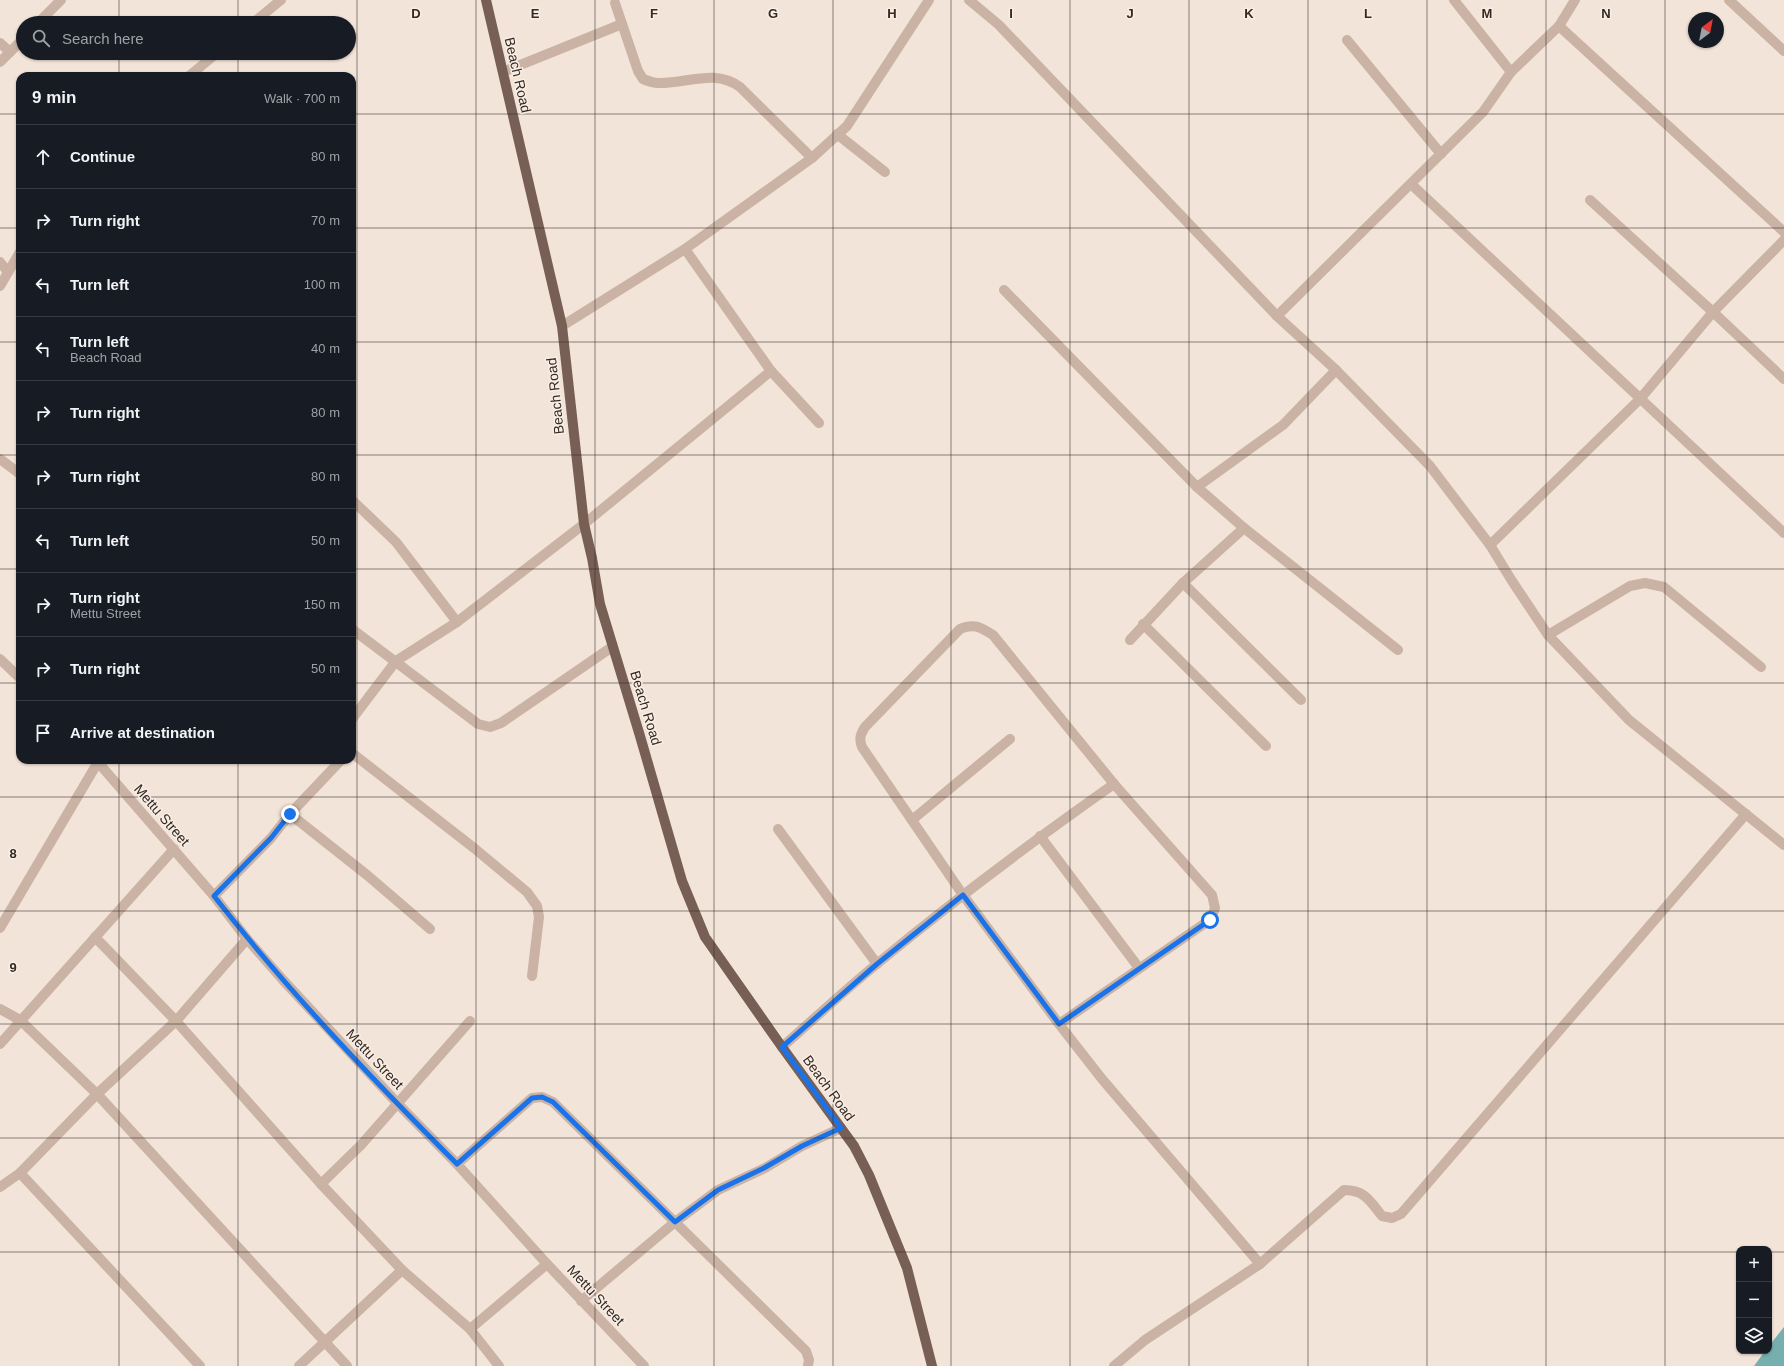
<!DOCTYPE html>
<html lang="en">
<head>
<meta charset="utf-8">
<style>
	:root { --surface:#171b24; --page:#20242c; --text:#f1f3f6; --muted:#9ea1a6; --line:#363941 }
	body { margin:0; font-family:Arial,sans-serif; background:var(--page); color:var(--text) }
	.controls { position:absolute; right:12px; bottom:12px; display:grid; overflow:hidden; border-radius:8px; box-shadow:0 1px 3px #0004 }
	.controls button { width:36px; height:36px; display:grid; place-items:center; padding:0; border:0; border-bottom:1px solid var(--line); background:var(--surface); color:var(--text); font:20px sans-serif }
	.compass { position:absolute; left:1688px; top:12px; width:36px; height:36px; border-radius:50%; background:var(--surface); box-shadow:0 1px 3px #0004; rotate:32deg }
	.stop { position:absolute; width:12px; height:12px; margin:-9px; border:3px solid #1a73e8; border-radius:50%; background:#fff }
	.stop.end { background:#1a73e8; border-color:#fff; box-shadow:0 1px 4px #0008 }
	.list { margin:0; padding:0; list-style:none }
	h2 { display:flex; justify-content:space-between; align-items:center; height:52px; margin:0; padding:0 16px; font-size:17px }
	h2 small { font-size:13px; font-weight:400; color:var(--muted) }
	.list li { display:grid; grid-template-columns:26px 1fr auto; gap:12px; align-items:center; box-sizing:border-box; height:64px; padding:0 16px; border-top:1px solid var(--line) }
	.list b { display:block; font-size:15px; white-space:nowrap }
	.list p { margin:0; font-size:13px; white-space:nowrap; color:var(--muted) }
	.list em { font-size:13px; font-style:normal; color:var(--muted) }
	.icon { flex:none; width:22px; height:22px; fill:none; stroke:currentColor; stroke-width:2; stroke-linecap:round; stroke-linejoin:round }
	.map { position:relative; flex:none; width:1784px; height:1366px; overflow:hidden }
	.search { position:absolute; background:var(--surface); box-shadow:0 1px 3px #0004; left:16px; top:16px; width:340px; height:44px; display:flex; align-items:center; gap:10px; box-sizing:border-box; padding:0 14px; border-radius:22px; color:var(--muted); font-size:15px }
	.panel { position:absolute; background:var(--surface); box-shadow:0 1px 3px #0004; left:16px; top:72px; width:340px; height:692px; border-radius:12px }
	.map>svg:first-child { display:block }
	.water { fill:#76afae }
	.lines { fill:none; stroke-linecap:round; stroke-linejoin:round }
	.minor { stroke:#cab3a4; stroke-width:10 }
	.major { stroke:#775f56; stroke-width:10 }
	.route { stroke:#1a73e8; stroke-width:5 }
	.grid { fill:none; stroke:#352926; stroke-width:1; stroke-opacity:0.55 }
	.labels { text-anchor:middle; stroke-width:3; stroke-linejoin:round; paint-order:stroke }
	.street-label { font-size:14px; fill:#352926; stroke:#f9eee4 }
	.grid-label { font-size:13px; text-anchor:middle; font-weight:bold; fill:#352926; stroke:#f9eee4; stroke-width:3; stroke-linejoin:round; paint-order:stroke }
</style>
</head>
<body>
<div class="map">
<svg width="1784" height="1366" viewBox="0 0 1784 1366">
	<rect width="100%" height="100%" fill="#f2e4d8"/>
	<path class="water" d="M1784,1327V1366H1754L1765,1351H1769V1346Z"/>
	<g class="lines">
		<g class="minor">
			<path d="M969,0L999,25L1277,316L1336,370L1430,466L1490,545L1512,581L1548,635L1629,720L1784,845"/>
			<path d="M1454,0L1511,72"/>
			<path d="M1729,0L1784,51"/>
			<path d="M615,3L638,71L643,79C648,81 654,83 658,83C687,84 714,68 740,87L812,158"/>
			<path d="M38,23L61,0"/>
			<path d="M253,23L281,0"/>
			<path d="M1559,26L1784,232"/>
			<path d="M1347,40L1441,154"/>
			<path d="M0,43L10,52"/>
			<path d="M0,62L23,39"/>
			<path d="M503,72L622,24"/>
			<path d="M189,76L217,53"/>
			<path d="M837,134L885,172"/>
			<path d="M1411,184L1784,533"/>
			<path d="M1590,200L1713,312L1784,379"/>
			<path d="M685,249L771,371L819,423"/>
			<path d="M0,262L8,272"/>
			<path d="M0,286L20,252"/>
			<path d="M1004,290L1197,487L1244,528L1398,650"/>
			<path d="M1277,316L1483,112L1511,72L1559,26L1575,0"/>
			<path d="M562,326L685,249L812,158L847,126L929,0"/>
			<path d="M0,459L20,474"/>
			<path d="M1197,487L1283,425L1336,370"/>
			<path d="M352,500L396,542L457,622"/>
			<path d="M1490,545L1640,399L1713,312L1784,240"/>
			<path d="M1183,583L1301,700"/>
			<path d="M1143,624L1266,746"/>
			<path d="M352,629L478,724L490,727L501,723L612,647"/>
			<path d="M1548,635L1630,586L1645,583L1664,587L1761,667"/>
			<path d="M1130,640L1183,583L1244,528"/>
			<path d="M0,659L20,678"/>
			<path d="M352,719L396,661L457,622L584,524L771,371"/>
			<path d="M352,753L474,848L527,892L537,906L539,917L532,976"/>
			<path d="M96,760L214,896L247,939L283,980L398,1104L457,1164L547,1264L644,1366"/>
			<path d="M290,814L367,875L430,929"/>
			<path d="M912,820L1010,739"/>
			<path d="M778,829L877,964"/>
			<path d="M1040,836L1139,968"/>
			<path d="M214,896L271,838L290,814L341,760"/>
			<path d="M0,928L98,762"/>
			<path d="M95,937L176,1021L321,1184L402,1270L470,1329L499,1366"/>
			<path d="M0,1009L20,1020L97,1094L347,1366"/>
			<path d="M1059,1024L1211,919L1215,908L1212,895L1114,784L993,635C980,627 974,623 960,629L865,727C860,735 859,739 862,747L963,895L1059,1024L1102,1079L1260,1264"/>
			<path d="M0,1044L174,849"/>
			<path d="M782,1047C814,1019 845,990 878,963C954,900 1033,841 1114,784"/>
			<path d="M457,1164L532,1098L542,1097L553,1102L806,1351L809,1360L808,1366"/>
			<path d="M321,1184L361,1145L470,1021"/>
			<path d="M0,1187L20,1173"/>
			<path d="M581,1301L675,1222L718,1190L765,1168L802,1146L841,1128"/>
			<path d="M470,1329L547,1264"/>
			<path d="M200,1366L20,1173L97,1094L176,1021L247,939"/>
			<path d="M299,1366L402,1270"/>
			<path d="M1114,1366L1145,1340L1260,1264L1344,1190C1365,1190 1370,1201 1382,1216L1392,1218L1401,1214L1746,814"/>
		</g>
		<path class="major" d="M486,0L562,326L584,524L592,558L600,604L640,736L682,881L705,937L782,1047L854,1146L869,1175L907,1268L932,1366"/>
	</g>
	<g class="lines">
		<path class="route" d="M290,814L271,838L214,896C288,991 372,1079 457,1164L532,1098L542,1097L553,1102L675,1222L718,1190L764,1168L802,1146L841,1128L782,1047L877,964L963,895L1059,1024L1210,920"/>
	</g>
	<path class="grid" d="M119,0V23M238,0V23M357,0V1366M476,0V1366M595,0V1366M714,0V1366M833,0V1366M951,0V1366M1070,0V1366M1189,0V1366M1308,0V1366M1427,0V1366M1546,0V1366M1665,0V1366M119,53V76M238,53V76M0,114H20M352,114H1784M0,228H20M352,228H1784M0,342H20M352,342H1784M0,455H20M352,455H1784M0,569H20M352,569H1784M0,683H20M352,683H1784M119,760V1366M238,760V1366M0,797H1784M0,911H1784M0,1024H1784M0,1138H1784M0,1252H1739M1769,1252H1784"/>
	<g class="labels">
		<g class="street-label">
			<text transform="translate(518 75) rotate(77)" y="5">Beach Road</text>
			<text transform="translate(555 396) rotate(-96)" y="5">Beach Road</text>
			<text transform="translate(646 708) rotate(73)" y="5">Beach Road</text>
			<text transform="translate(162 815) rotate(49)" y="5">Mettu Street</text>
			<text transform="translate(375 1059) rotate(47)" y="5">Mettu Street</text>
			<text transform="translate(829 1088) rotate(54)" y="5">Beach Road</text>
			<text transform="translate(596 1295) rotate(47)" y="5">Mettu Street</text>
		</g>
	</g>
	<g class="grid-label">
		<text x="416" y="18">D</text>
		<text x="535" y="18">E</text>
		<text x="654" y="18">F</text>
		<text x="773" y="18">G</text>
		<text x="892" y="18">H</text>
		<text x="1011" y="18">I</text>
		<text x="1130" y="18">J</text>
		<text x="1249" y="18">K</text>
		<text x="1368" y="18">L</text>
		<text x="1487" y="18">M</text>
		<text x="1606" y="18">N</text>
		<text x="13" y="858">8</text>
		<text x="13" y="972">9</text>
	</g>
</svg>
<div class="controls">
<button>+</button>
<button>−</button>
<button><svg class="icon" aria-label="layers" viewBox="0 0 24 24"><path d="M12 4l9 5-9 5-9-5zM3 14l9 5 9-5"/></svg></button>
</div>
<svg class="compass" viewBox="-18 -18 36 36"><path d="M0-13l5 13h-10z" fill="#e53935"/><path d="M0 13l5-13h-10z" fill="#9ea1a6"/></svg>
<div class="stop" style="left:1210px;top:920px"></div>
<div class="stop end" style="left:290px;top:814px"></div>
<div class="search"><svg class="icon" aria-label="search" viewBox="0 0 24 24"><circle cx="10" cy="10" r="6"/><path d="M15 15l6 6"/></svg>Search here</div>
<section class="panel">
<h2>9 min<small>Walk · 700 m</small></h2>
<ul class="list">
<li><svg class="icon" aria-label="ahead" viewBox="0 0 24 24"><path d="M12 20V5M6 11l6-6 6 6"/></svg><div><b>Continue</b></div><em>80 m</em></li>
<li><svg class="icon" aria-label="right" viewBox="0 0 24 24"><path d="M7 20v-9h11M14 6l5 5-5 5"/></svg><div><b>Turn right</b></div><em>70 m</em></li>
<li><svg class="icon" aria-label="left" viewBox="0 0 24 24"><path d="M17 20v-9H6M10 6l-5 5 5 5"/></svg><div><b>Turn left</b></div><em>100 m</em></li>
<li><svg class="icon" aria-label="left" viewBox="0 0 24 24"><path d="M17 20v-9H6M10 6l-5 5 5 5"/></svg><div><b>Turn left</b><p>Beach Road</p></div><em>40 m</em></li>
<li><svg class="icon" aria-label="right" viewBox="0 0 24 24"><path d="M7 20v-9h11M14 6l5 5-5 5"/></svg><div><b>Turn right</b></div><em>80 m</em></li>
<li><svg class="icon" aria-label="right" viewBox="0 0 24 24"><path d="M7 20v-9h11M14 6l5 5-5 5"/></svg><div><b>Turn right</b></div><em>80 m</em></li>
<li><svg class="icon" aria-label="left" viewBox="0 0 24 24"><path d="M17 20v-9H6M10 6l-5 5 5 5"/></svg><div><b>Turn left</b></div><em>50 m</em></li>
<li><svg class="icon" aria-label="right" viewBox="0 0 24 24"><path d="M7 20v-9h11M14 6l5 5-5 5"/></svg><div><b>Turn right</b><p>Mettu Street</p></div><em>150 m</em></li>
<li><svg class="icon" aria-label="right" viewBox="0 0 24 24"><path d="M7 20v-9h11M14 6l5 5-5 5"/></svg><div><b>Turn right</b></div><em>50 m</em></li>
<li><svg class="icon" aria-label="arrive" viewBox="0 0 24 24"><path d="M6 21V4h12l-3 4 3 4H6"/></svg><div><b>Arrive at destination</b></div></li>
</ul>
</section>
</div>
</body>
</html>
